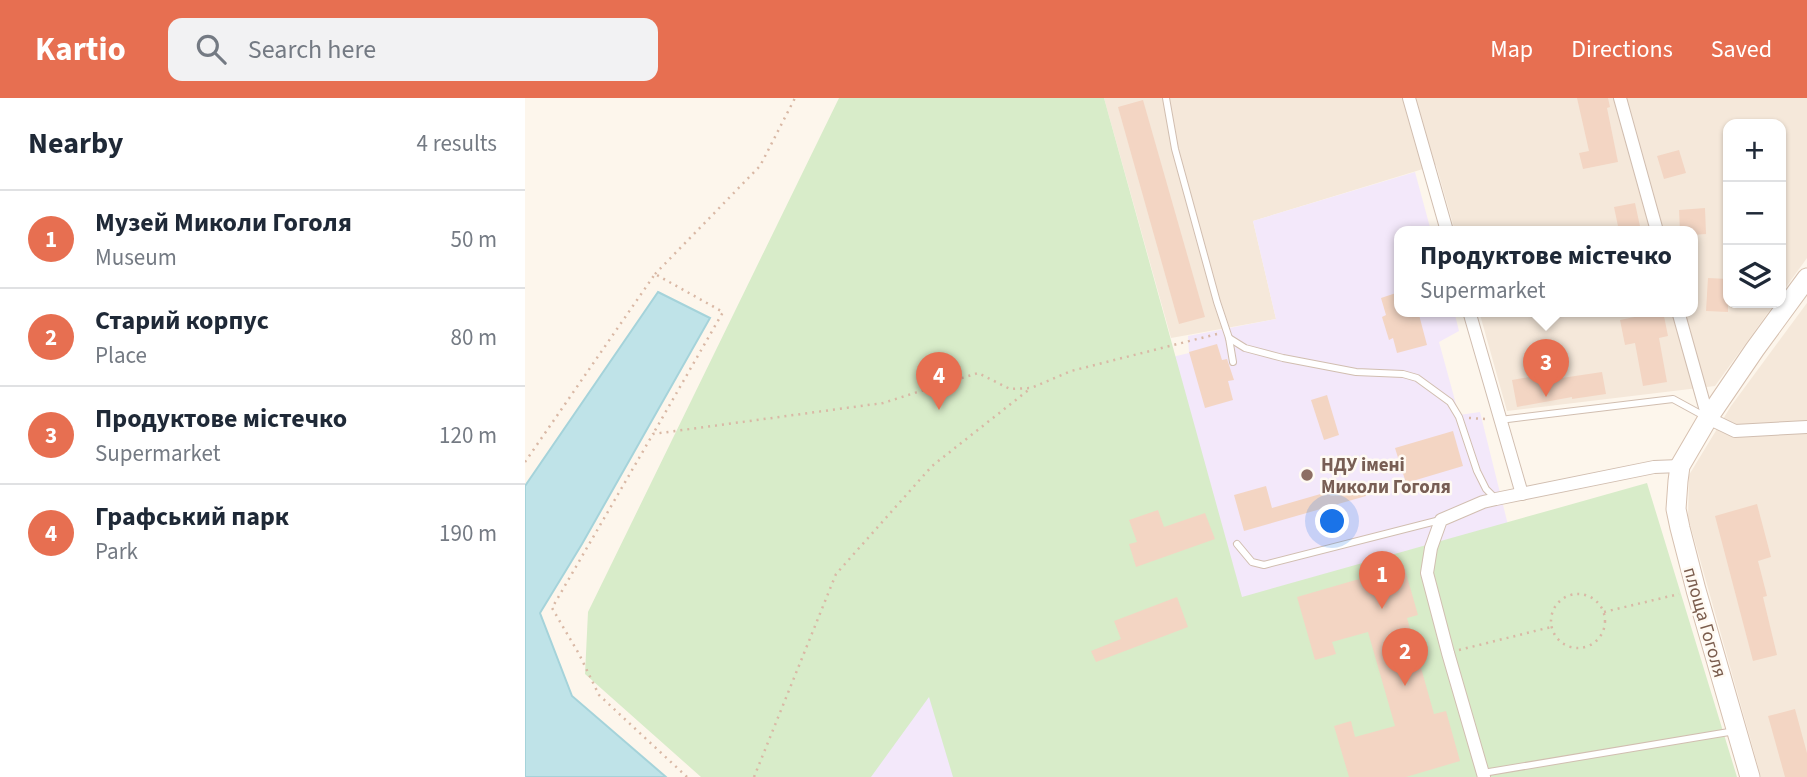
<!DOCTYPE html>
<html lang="en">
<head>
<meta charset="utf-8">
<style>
	:root { --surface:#fff; --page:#f2f2f3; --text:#1f2937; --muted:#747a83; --line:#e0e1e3; --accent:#e76f51 }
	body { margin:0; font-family:"Source Sans 3",sans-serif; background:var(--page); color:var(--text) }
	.controls { position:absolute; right:21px; top:21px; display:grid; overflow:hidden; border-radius:14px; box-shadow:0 2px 5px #0004 }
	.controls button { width:63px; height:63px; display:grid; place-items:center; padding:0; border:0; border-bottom:2px solid var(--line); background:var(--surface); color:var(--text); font:35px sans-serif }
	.you { position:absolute; left:808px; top:424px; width:24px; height:24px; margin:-18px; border:5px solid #fff; border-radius:50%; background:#1a73e8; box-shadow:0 0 0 10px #1a73e833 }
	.badge { display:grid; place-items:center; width:46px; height:46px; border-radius:50%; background:var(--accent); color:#fff; font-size:23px; font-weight:700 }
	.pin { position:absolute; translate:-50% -58px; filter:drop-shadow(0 2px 4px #0008) }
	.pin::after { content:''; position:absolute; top:37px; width:24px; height:21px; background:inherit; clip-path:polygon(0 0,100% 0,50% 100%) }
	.popup { position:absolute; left:869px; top:128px; width:304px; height:91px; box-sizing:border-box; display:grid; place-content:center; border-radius:14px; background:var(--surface); filter:drop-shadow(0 2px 5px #0005); font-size:23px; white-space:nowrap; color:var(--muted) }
	.popup b { font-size:26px; color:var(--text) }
	.popup::after { content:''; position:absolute; left:50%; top:100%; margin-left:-14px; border:14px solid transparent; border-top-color:var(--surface) }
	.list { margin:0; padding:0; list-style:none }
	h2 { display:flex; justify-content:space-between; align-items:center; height:91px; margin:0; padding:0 28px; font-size:30px }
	h2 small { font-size:23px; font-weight:400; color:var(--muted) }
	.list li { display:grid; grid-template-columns:46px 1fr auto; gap:21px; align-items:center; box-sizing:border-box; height:98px; padding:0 28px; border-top:2px solid var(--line) }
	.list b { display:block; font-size:26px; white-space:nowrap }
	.list p { margin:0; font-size:23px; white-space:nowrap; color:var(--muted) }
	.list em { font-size:23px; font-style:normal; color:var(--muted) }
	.icon { flex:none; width:38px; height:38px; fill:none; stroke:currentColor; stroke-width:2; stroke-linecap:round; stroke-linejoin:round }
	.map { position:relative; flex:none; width:1282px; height:679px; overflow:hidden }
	header { display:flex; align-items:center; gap:42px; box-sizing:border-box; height:98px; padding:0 35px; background:var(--accent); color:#fff }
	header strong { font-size:33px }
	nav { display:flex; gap:38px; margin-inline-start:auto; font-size:24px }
	.search { width:490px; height:63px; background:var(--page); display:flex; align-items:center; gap:18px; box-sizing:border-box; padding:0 24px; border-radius:14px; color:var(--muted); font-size:26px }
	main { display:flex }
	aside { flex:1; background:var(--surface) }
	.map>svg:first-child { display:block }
	.residential { fill:#f5e8da }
	.education { fill:#f3e8fa }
	.green { fill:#d8ecc9 }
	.water { fill:#bfe3e8; stroke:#a5d3da; stroke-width:2 }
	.building { fill:#f3d5c3 }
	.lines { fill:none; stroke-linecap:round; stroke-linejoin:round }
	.lane-casing { stroke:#d1beb0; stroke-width:8 }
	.street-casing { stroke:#d1beb0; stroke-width:14 }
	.secondary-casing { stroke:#d6c0b0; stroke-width:21 }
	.path { stroke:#d9b8a5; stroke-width:2.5; stroke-dasharray:2 5; stroke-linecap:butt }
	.lane { stroke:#fff; stroke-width:6 }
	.street { stroke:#fff; stroke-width:12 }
	.secondary { stroke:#fff; stroke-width:19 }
	.education-dot { fill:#8d6e63; stroke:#fffaf3; stroke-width:2.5 }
	.labels { text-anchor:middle; stroke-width:5; stroke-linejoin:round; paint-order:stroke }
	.education-label { font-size:19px; font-weight:bold; fill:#785e54; stroke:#fffaf3; text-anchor:start }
	.street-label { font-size:19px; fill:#7a5c4d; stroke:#fffaf3 }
</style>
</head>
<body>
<header>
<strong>Kartio</strong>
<div class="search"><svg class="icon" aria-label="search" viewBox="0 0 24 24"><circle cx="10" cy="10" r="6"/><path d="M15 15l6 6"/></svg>Search here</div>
<nav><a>Map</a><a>Directions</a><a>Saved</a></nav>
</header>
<main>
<aside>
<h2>Nearby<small>4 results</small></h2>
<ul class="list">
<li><span class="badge">1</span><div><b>Музей Миколи Гоголя</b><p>Museum</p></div><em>50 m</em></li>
<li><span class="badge">2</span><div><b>Старий корпус</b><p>Place</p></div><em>80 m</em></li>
<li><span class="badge">3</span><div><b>Продуктове містечко</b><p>Supermarket</p></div><em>120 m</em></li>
<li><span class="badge">4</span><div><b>Графський парк</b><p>Park</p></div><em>190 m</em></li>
</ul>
</aside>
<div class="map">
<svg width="1282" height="679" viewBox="0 0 1282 679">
	<rect width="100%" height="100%" fill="#fdf6ec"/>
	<g class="residential">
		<path d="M579,0H1282V160L1256,196V26H1203V205H1250L1190,288L982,313L954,213H1168V133H930L911,67L728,123L751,221L646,240Z"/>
		<path d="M1282,205V679H1236L1163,419L1164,377L1206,308Z"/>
	</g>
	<path class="education" d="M890,74L906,133H874V213H929L934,233L914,244L934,317L955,314L982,423L1047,646L1188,679H234L609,268L664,255L663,238L751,221L728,123Z"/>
	<path class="green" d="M314,0H579L717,499L1122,385L1212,679H428L404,599L346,679H176L60,576L63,514Z"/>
	<path class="water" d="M133,194L185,220L57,446L15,515L47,598L141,679H0V388Z"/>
	<g class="building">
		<path d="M1052,0H1083L1085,9L1082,10L1093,64L1058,71L1054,55L1064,53Z"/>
		<path d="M618,2L680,219L654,226L593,9Z"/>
		<path d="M1154,52L1161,75L1139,81L1132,58Z"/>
		<path d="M1110,105L1116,133H1094L1089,109Z"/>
		<path d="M1180,110L1181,136L1168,137V133H1155L1154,112Z"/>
		<path d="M1183,180L1203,181V214L1181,213Z"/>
		<path d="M874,194V213H893L902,247L872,255L868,240L864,242L857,219L861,217L856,200Z"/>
		<path d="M1138,213L1143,238L1134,240L1142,284L1118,288L1110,245L1100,247L1095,222Z"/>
		<path d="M692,246L697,262L702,261L709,282L703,283L708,302L680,310L664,254Z"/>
		<path d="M1077,274L1081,296L1047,301V299L992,309L987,282L1010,278L1011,282L1029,279L1030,281Z"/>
		<path d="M802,297L814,337L799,342L786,302Z"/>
		<path d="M928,333L938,368L881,385L870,350Z"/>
		<path d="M837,384L841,398L719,433L709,397L741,388L747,410Z"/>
		<path d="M1232,406L1246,459L1233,463L1242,498L1238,499L1252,557L1228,563L1190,418Z"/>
		<path d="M633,412L639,429L680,415L690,441L611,469L604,446L612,444L604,422Z"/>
		<path d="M879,468L893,517L882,520L909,616L921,613L935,663L881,679H824L809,628L826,623L830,639L870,628L843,534L807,544L811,556L790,562L772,499Z"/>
		<path d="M652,499L663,529L571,564L566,553L596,541L589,523Z"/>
		<path d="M1270,611L1282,655V679H1260L1243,618Z"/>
	</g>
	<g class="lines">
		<g class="lane-casing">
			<g id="lane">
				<path d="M641,0L650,51L692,204L704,240L708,264"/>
				<path d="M704,240L720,250L758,260L831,274L878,276L892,280L925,304L934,319L952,373L961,391L971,401"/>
				<path d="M975,322L1148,301L1181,319"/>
				<path d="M712,446L727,464L739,467L915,422"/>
				<path d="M958,675L1210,633"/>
			</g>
		</g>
		<g class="street-casing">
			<g id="street">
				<path d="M884,0L922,133"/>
				<path d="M1095,0L1132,133"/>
				<path d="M944,213L997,396"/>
				<path d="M1153,213L1183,320L1210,333L1282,329"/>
				<path d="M959,679L923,555L902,475L906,450L916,422L958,404L971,401L1129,369L1155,368"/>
			</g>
		</g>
		<g class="secondary-casing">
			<path id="secondary" d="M1225,679L1171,492L1155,430L1151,411L1153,383L1155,368L1183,320L1230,251L1282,180"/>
		</g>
		<g class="path">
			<path d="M130,176L235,68L270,0"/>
			<path d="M944,320L962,321"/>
			<path d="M0,364L130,176L198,214L128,336"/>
			<circle cx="1053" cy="523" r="27"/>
			<path d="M1079,514L1154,496"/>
			<path d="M934,552L1026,529"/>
			<path d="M162,679L74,597L54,556L27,510L128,336L358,305L453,275L485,291L506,290L546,273L692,236"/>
			<path d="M229,679L311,476L407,368L506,290"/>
		</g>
		<use href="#lane" class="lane"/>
		<use href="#street" class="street"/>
		<use href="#secondary" class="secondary"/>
	</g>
	<circle class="education-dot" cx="782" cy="377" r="7"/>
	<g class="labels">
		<g class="education-label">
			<text x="796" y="373">НДУ імені<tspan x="796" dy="22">Миколи Гоголя</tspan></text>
		</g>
		<g class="street-label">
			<text transform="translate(1181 524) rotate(74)" y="7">площа Гоголя</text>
		</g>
	</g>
</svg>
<div class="controls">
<button>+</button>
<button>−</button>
<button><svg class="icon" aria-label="layers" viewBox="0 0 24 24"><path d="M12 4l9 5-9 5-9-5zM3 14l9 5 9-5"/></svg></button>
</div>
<div class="you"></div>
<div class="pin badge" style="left:857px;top:511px">1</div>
<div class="pin badge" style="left:880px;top:588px">2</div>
<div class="pin badge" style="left:1021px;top:299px">3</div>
<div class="popup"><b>Продуктове містечко</b>Supermarket</div>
<div class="pin badge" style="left:414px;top:312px">4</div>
</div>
</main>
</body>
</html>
